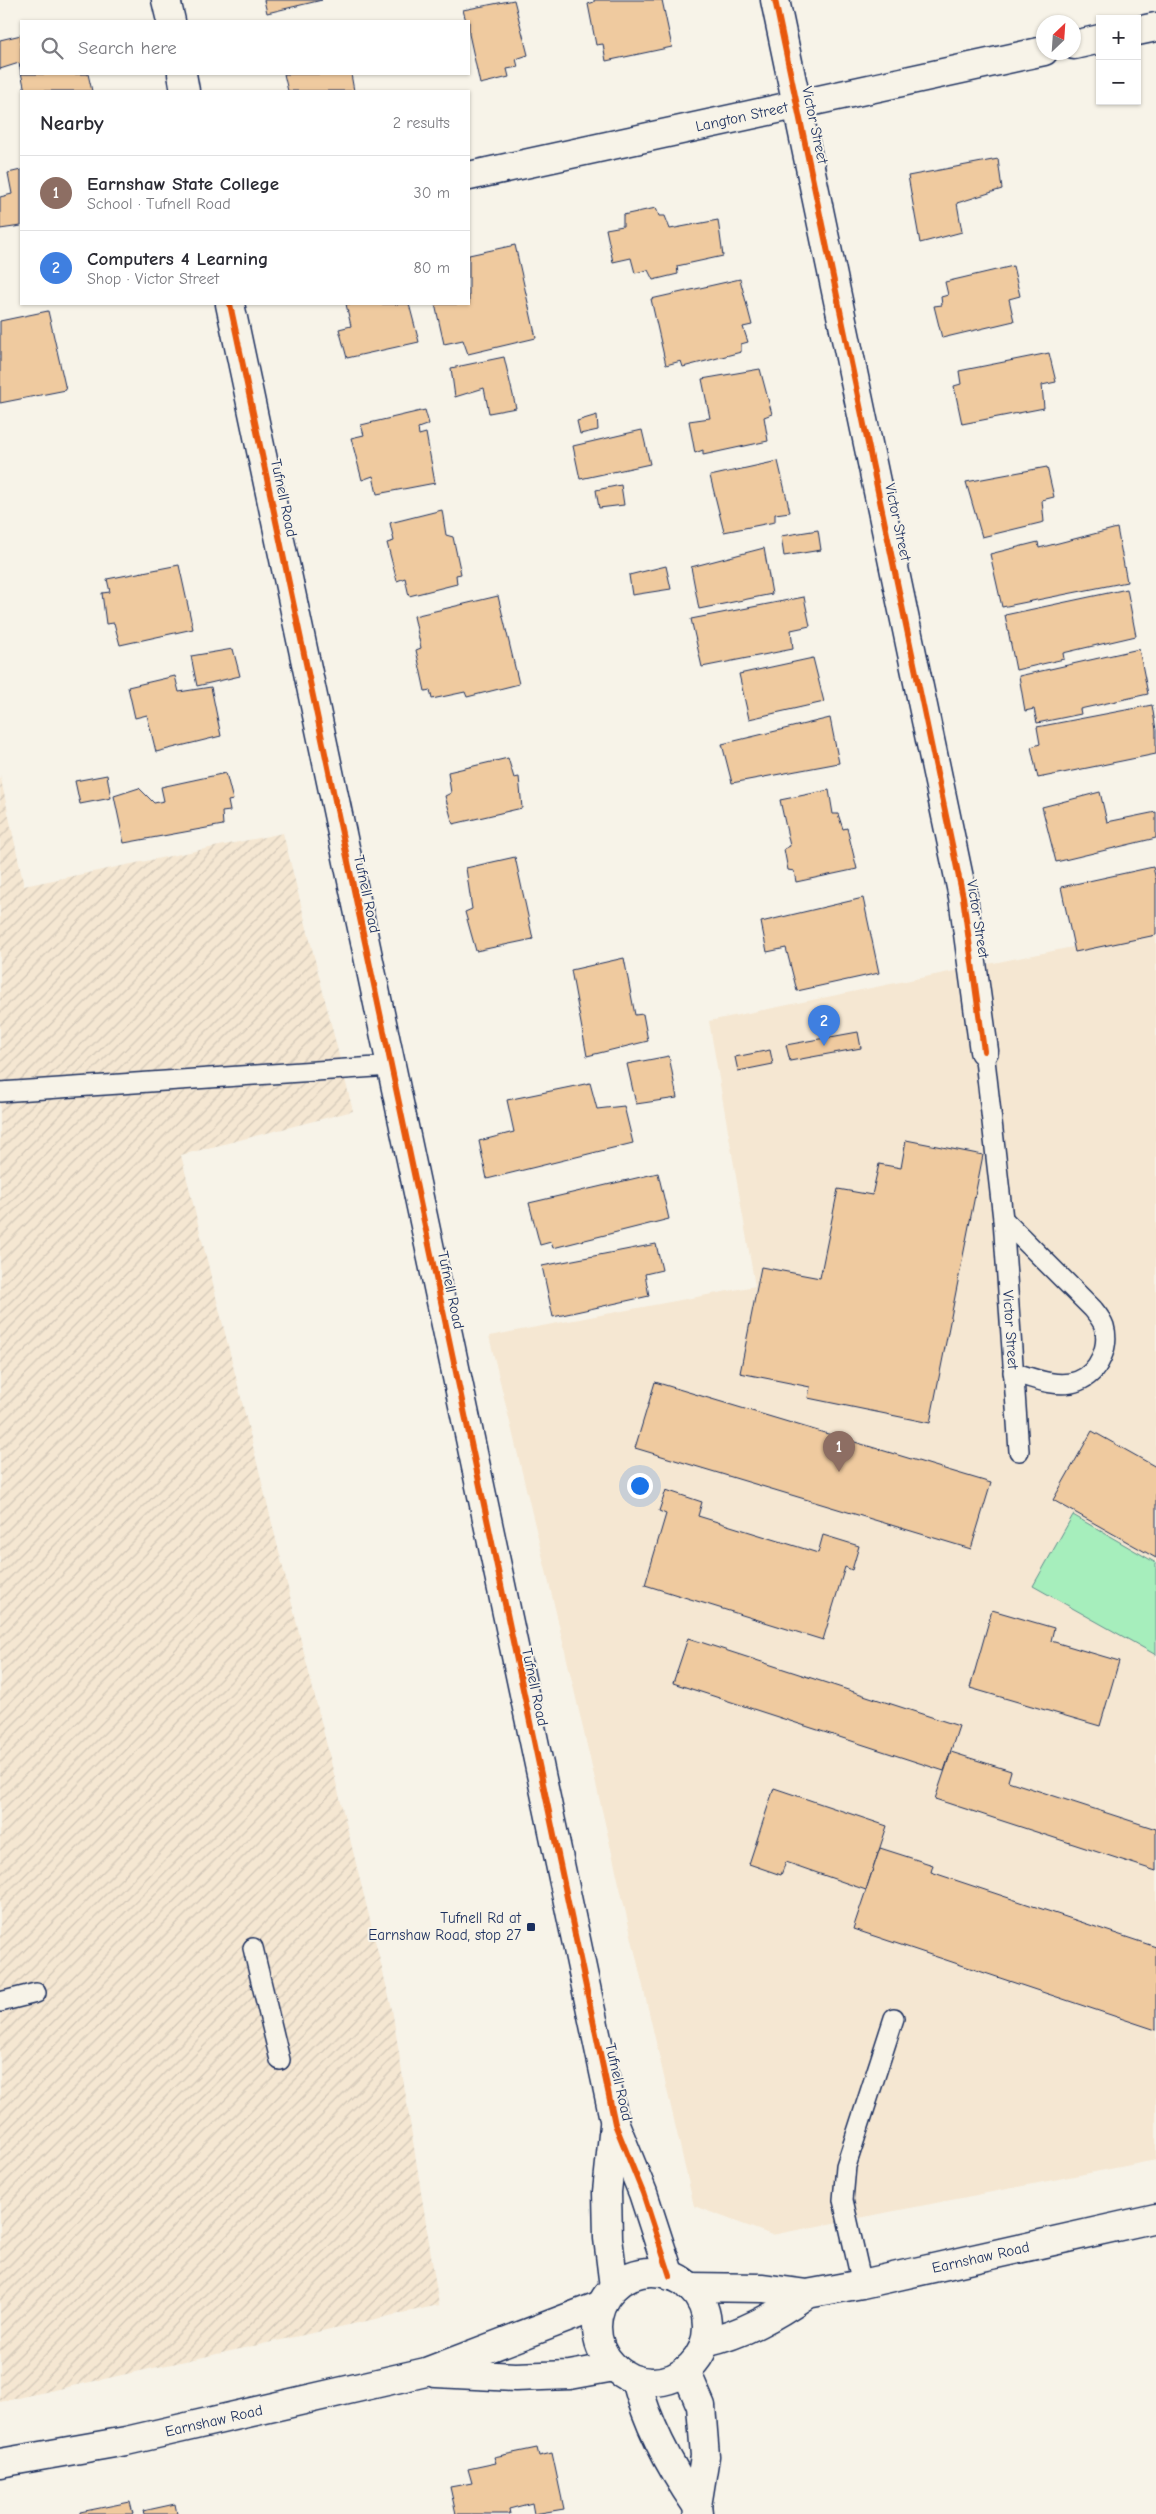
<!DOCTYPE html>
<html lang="en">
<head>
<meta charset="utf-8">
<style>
	:root { --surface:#fff; --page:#f7f7f7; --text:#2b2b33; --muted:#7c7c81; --line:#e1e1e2; --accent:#1b2f5e }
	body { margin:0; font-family:"Comic Neue",sans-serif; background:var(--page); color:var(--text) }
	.controls { position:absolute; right:15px; top:15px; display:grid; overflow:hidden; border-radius:0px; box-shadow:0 1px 4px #0004 }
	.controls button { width:45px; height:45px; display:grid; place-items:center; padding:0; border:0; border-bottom:1px solid var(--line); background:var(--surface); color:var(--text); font:25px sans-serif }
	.compass { position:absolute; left:1036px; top:15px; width:45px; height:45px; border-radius:50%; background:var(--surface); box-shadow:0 1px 4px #0004; rotate:25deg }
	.you { position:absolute; left:639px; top:1485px; width:18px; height:18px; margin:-12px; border:4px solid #fff; border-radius:50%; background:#1a73e8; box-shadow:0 0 0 8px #1a73e833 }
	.badge { display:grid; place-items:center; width:32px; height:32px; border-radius:50%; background:var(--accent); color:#fff; font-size:16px; font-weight:700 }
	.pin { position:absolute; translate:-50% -41px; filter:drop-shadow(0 1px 2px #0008) }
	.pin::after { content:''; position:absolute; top:26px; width:18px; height:15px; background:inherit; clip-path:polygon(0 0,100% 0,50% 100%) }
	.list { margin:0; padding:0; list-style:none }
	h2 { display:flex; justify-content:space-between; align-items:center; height:65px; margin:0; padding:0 20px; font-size:21px }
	h2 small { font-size:16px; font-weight:400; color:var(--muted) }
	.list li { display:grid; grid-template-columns:32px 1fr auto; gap:15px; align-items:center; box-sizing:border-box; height:75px; padding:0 20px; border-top:1px solid var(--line) }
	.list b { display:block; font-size:19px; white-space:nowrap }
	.list p { margin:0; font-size:16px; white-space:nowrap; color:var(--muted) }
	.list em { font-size:16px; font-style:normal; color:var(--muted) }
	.icon { flex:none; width:28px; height:28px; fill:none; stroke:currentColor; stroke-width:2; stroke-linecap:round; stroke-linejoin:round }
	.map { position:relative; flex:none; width:1156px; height:2514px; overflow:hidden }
	.search { position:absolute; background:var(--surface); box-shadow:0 1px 4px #0004; left:20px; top:20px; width:450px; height:55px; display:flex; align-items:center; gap:12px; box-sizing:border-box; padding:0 18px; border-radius:0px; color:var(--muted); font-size:19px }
	.panel { position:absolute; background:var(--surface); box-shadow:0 1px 4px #0004; left:20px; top:90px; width:450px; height:215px; border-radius:0px }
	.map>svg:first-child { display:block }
	.built { fill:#f5e7d2 }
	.industrial { fill:url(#industrial-furrows) }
	.park { fill:#a6eebc; stroke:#608e8d }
	.building { fill:#efca9f; stroke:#1b2f5e }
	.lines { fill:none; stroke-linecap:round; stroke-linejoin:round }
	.service-casing { stroke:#1b2f5e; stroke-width:22 }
	.minor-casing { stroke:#1b2f5e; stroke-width:31 }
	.tertiary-casing { stroke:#1b2f5e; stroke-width:31 }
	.service { stroke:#f7f3e8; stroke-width:19 }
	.minor { stroke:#f7f3e8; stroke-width:28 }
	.tertiary { stroke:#f7f3e8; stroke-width:28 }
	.cycleway-casing { stroke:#f7f3e8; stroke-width:9 }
	.cycleway { stroke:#e8590c; stroke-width:6 }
	.poi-dot { fill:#1b2f5e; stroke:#f7f3e8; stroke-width:2 }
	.labels { text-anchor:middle; stroke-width:4; stroke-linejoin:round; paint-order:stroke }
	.street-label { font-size:15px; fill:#1b2f5e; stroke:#f7f3e8 }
	.poi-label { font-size:15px; fill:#1b2f5e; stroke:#f7f3e8; text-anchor:end }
</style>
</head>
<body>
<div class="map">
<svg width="1156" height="2514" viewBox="0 0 1156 2514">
	<defs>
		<pattern id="industrial-furrows" width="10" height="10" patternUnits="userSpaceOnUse" patternTransform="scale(1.25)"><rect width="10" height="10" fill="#f5e7d2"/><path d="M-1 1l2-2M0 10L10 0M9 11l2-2" fill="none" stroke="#d1c6b7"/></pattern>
	</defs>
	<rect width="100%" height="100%" fill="#f7f3e8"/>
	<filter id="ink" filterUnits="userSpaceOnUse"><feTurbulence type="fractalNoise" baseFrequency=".02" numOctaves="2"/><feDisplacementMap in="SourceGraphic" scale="10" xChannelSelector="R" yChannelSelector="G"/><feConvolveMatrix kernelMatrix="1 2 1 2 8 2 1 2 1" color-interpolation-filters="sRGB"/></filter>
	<g filter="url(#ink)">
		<path class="built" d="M1156,930V2160L772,2235L694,2206L555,1608L489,1336L755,1286L709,1021Z"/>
		<path class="industrial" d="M0,775L24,886L283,833L353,1111L181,1155L392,2009L439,2305L0,2402Z"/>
		<path class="park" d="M1073,1515L1156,1563V1655L1033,1586Z"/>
		<g class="building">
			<path d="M264,0H322L267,13Z"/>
			<path d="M514,0L528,55L516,59L518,67L507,69L509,77L480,84L469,34V21H466L463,10Z"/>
			<path d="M594,0H662L672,47L606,61L603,44L596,45L588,4L594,2Z"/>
			<path d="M21,35V74H88L92,91H25L19,63L0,69V40Z"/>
			<path d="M284,74H351L354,91H288Z"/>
			<path d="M998,159L1002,189L957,203L962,232L920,243L908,176Z"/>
			<path d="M21,170V226L0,229V197L12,194L8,173Z"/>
			<path d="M656,208L659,216H665L670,229L718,220L723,256L677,266L678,274L653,280L648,270L635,273L631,258L613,262L606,229L623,226V215Z"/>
			<path d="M515,245L536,338L468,354L463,340L444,344L435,304H469V255Z"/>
			<path d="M1013,266L1020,296L1009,299L1014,321L942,338L934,306L942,305L941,297L948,295L945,282Z"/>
			<path d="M740,279L752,325L743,327L748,342L741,344V352L683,367L681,361L666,365L651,299Z"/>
			<path d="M346,304H409L419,342L347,358L339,329L351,326Z"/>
			<path d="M48,311L66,390L0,403V321Z"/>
			<path d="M1049,353L1056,382L1042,385L1044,408L962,424L954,386L961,384L959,371Z"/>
			<path d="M504,357L516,408L489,413L484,388L455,397L451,368Z"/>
			<path d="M760,369L772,414L764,417L768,441L703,455V450L695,453L689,421L710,418L702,379Z"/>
			<path d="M425,410L429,424L418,428L419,435L426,433L435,483L377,494L373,476L362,480L351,438L364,435L361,425Z"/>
			<path d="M597,415L598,430L580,434L577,421Z"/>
			<path d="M642,430L650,464L580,479L573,446Z"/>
			<path d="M778,461L790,512L775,514V522L724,532L710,476Z"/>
			<path d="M1047,467L1054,497L1042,500L1044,522L982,537L966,482Z"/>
			<path d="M621,485L624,505L599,508L596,490Z"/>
			<path d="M442,510L446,535L453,537L461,574L456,575L457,584L409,596L405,578L397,581L387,543L394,541L390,523Z"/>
			<path d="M1117,528L1127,582L1002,607L990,554L1038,542L1039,548Z"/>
			<path d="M818,530L821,550L784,556L781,536Z"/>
			<path d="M764,548L772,594L699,609L691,567Z"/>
			<path d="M179,565L193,629L120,645L114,623L106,624L102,593L110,592L107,579Z"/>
			<path d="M666,566L671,589L632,595L629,575Z"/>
			<path d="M1127,589L1136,636L1063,653L1064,659L1016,670L1005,615Z"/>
			<path d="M498,596L519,684L467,697L465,692L432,699L430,690L425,691L416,650L421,648L414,616Z"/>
			<path d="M804,597L810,626L791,630L793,649L702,667L691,619Z"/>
			<path d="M233,649L240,676L197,686L191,656Z"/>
			<path d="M1139,649L1148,694L1080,709L1081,714L1037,723L1034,709L1025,711L1019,676Z"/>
			<path d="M813,658L824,702L749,719L739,674Z"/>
			<path d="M175,676L179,692L211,687L221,736L156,752L147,715L135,718L128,687Z"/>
			<path d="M1152,705L1156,730V754L1038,778L1031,747L1040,744L1037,727Z"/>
			<path d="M830,718L839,763L732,783L722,744Z"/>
			<path d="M508,758L514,778L519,777L522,808L453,824L445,796L451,793L448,772Z"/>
			<path d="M226,773L233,800L228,801L230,811L222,812L223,825L124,843L114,796L139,788L154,803L164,801L161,787Z"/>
			<path d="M107,775L111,798L80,804L75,781Z"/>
			<path d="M829,790L833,814H838L843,829L847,828L857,869L796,882L794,871L788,870L784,849L790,846L780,800Z"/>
			<path d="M1100,792L1107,822L1156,812V838L1056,862L1042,807Z"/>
			<path d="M515,857L533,939L476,951L465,912L472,909L466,868Z"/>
			<path d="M1153,867L1156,880V935L1075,952L1061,887Z"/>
			<path d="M863,898L879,973L797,991L786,948L767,952L761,922Z"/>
			<path d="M624,958L635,1015L643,1014L648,1041L587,1056L571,970Z"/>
			<path d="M858,1032L861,1048L790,1061L786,1045Z"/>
			<path d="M770,1050L773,1064L738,1071L735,1057Z"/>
			<path d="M669,1056L677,1098L636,1104L627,1064Z"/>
			<path d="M590,1083L597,1109L624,1106L633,1143L487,1179L479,1141L514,1132L507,1100Z"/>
			<path d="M906,1140L983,1155L930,1423L808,1398L810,1387L740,1373L761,1267L820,1278L838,1189L872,1195L879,1164L901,1168Z"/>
			<path d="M658,1173L669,1219L553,1248L551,1242L540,1245L529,1203Z"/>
			<path d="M656,1244L662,1270L645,1274L649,1296L553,1317L542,1266Z"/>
			<path d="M655,1382L991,1483L971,1549L635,1448Z"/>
			<path d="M1092,1431L1156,1467V1558L1053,1500Z"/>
			<path d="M666,1490L702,1502L698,1516L818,1553L823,1535L859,1546L852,1570L845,1567L823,1640L645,1585L666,1514L659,1511Z"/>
			<path d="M992,1610L1054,1628L1051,1641L1119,1661L1100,1726L970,1688Z"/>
			<path d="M688,1638L959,1726L944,1771L673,1683Z"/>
			<path d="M951,1752L1011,1771L1008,1781L1156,1829V1871L935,1799Z"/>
			<path d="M774,1788L887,1826L866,1890L786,1862L781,1875L749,1864Z"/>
			<path d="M880,1848L933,1865L931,1872L1156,1947V2030L853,1929Z"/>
			<path d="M537,2448L539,2456L552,2453L564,2509L534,2514L532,2503L509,2509L510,2514H456L450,2487L472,2483L468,2469L496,2463L494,2457Z"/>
			<path d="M130,2502L133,2514H80V2512Z"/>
			<path d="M175,2504L177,2514H144L143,2511Z"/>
		</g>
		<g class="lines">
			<g class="service-casing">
				<g id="service">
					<path id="s1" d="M984,1051L1003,1219L1019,1451"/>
					<path d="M0,1092L391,1066"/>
					<path d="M1003,1219L1093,1309C1097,1314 1102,1320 1104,1326C1110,1346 1099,1373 1078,1381C1058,1389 1032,1378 1013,1372"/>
					<path d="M253,1948L280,2060"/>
					<path d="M0,2002L36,1993"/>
					<path d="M862,2284L843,2200L846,2166L894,2018"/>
				</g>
			</g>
			<g class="minor-casing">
				<g id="minor">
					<path d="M775,0L963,897L984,1051"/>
					<path d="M1137,31L1156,27"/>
					<path d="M1074,45L1100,39"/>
					<path id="s2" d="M469,176L1044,51"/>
				</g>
			</g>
			<g class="tertiary-casing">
				<g id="tertiary">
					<path d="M166,0L171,21"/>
					<path d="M182,74L185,91"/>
					<path d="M230,304L615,2124L643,2193L670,2276"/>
					<circle cx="652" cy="2327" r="55"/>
					<path d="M614,2287L608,2238L607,2192L614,2125"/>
					<path id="s3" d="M689,2287L763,2288L807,2294L862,2284L1156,2218"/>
					<path d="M705,2343C743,2334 775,2316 807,2294"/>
					<path d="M686,2371L701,2406L705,2456L697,2506"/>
					<path d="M436,2373L515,2377L570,2375L614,2367"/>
					<path d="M636,2380C648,2426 670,2467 697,2506L698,2514"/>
					<path id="s4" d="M0,2463L126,2441L426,2372L601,2305"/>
				</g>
			</g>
			<use href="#service" class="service"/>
			<use href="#minor" class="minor"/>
			<use href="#tertiary" class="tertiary"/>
			<g class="cycleway-casing">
				<g id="cycleway">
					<path d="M775,0L963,897L984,1051"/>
					<path d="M230,304L615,2124L643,2193L670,2276"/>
				</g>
			</g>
			<use href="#cycleway" class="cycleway"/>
		</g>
	</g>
	<rect class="poi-dot" x="526" y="1922" width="10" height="10" rx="2.5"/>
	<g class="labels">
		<g class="street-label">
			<text dy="5" stroke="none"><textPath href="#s2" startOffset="279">Langton Street</textPath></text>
			<text transform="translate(815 125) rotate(78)" y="5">Victor Street</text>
			<text transform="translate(284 498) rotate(78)" y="5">Tufnell Road</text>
			<text transform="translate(898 522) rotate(78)" y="5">Victor Street</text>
			<text transform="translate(367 894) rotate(78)" y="5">Tufnell Road</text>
			<text transform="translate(978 919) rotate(81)" y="5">Victor Street</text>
			<text transform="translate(451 1290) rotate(78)" y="5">Tufnell Road</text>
			<text dy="5" stroke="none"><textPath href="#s1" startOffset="280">Victor Street</textPath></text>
			<text transform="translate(535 1687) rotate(78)" y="5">Tufnell Road</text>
			<text transform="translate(619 2082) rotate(77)" y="5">Tufnell Road</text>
			<text dy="5" stroke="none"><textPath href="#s3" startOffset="296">Earnshaw Road</textPath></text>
			<text dy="5" stroke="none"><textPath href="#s4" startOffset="218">Earnshaw Road</textPath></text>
		</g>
		<g class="poi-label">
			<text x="521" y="1923">Tufnell Rd at<tspan x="521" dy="17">Earnshaw Road, stop 27</tspan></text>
		</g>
	</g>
</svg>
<div class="controls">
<button>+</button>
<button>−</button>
</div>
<svg class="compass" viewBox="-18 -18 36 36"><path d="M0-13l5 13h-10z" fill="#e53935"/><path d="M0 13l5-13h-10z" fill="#7c7c81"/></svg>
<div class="you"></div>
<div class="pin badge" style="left:839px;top:1472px;background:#8d6e63">1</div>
<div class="pin badge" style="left:824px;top:1046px;background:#3f7fe0">2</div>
<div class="search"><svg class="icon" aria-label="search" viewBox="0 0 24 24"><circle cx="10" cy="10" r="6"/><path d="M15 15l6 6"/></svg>Search here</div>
<section class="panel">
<h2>Nearby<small>2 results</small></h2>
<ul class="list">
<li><span class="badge" style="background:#8d6e63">1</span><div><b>Earnshaw State College</b><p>School · Tufnell Road</p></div><em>30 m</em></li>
<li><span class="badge" style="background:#3f7fe0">2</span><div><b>Computers 4 Learning</b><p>Shop · Victor Street</p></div><em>80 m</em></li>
</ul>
</section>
</div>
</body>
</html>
